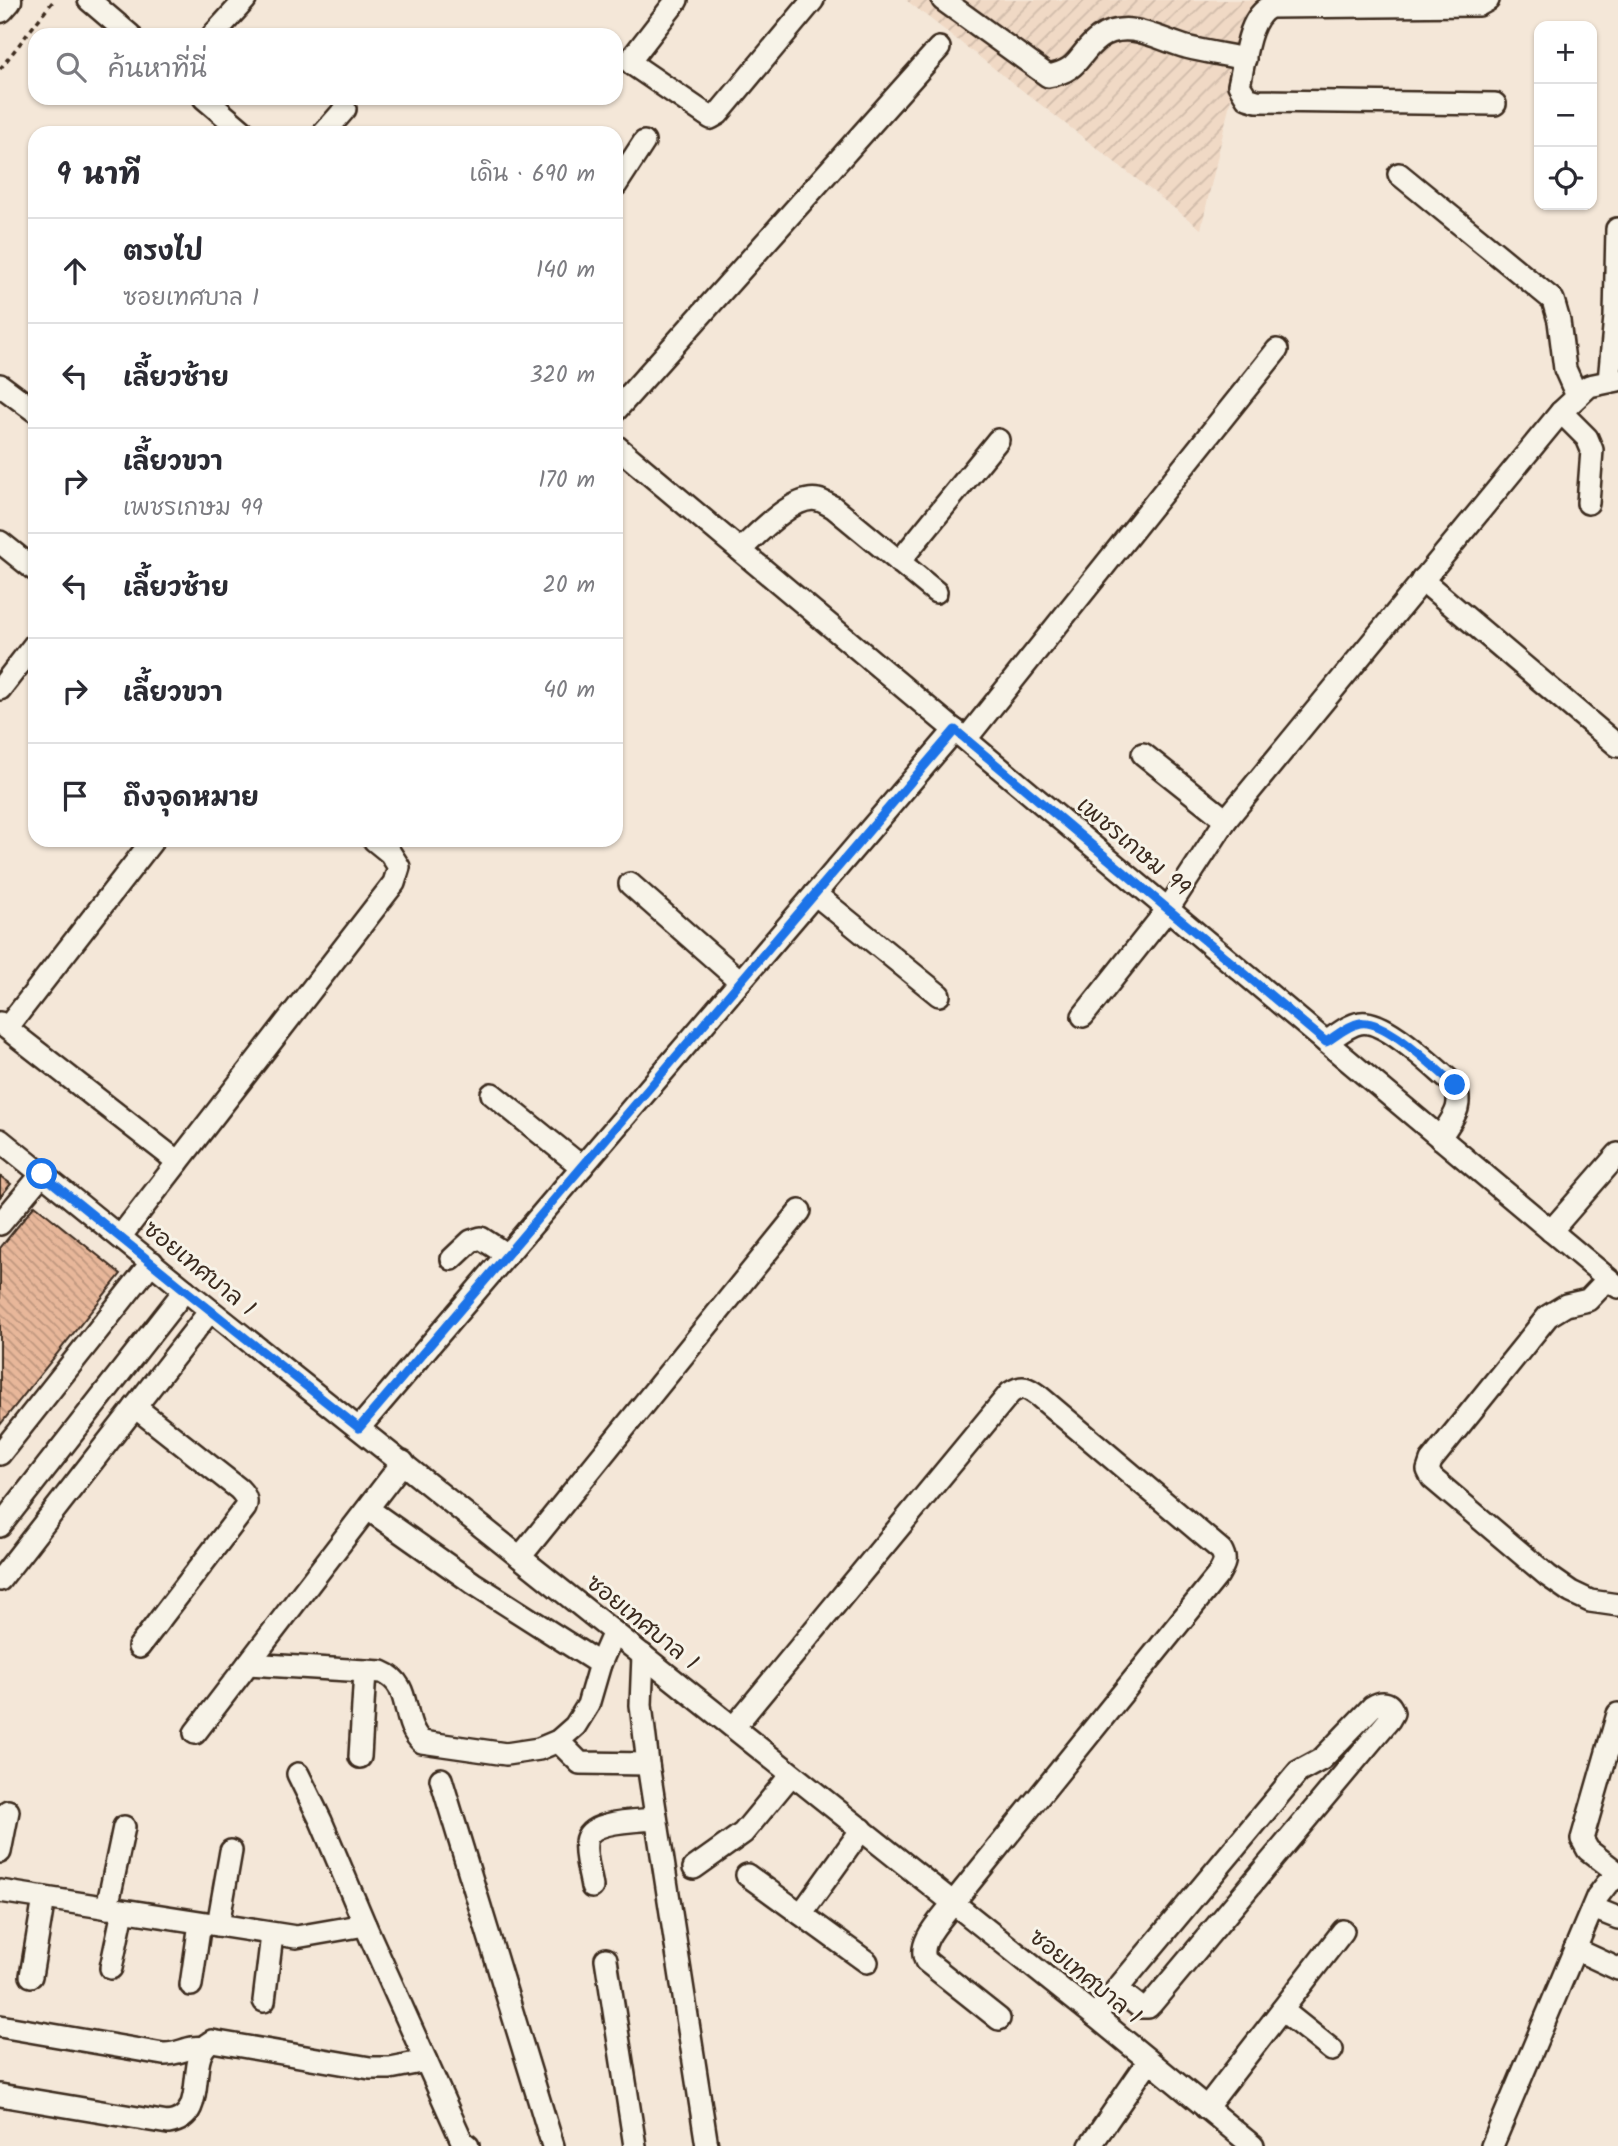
<!DOCTYPE html>
<html lang="th">
<head>
<meta charset="utf-8">
<style>
	:root { --surface:#fff; --page:#f2f2f3; --text:#2b2b33; --muted:#7c7c81; --line:#e1e1e2 }
	body { margin:0; font-family:Kalam,"Playpen Sans Thai",sans-serif; background:var(--page); color:var(--text) }
	.controls { position:absolute; right:21px; top:21px; display:grid; overflow:hidden; border-radius:14px; box-shadow:0 2px 5px #0004 }
	.controls button { width:63px; height:63px; display:grid; place-items:center; padding:0; border:0; border-bottom:2px solid var(--line); background:var(--surface); color:var(--text); font:35px sans-serif }
	.stop { position:absolute; width:21px; height:21px; margin:-16px; border:5px solid #1a73e8; border-radius:50%; background:#fff }
	.stop.end { background:#1a73e8; border-color:#fff; box-shadow:0 2px 7px #0008 }
	.list { margin:0; padding:0; list-style:none }
	h2 { display:flex; justify-content:space-between; align-items:center; height:91px; margin:0; padding:0 28px; font-size:30px }
	h2 small { font-size:23px; font-weight:400; color:var(--muted) }
	.list li { display:grid; grid-template-columns:46px 1fr auto; gap:21px; align-items:center; box-sizing:border-box; height:105px; padding:0 28px; border-top:2px solid var(--line) }
	.list b { display:block; font-size:26px; white-space:nowrap }
	.list p { margin:0; font-size:23px; white-space:nowrap; color:var(--muted) }
	.list em { font-size:23px; font-style:normal; color:var(--muted) }
	.icon { flex:none; width:38px; height:38px; fill:none; stroke:currentColor; stroke-width:2; stroke-linecap:round; stroke-linejoin:round }
	.map { position:relative; flex:none; width:1618px; height:2146px; overflow:hidden }
	.search { position:absolute; background:var(--surface); box-shadow:0 2px 5px #0004; left:28px; top:28px; width:595px; height:77px; display:flex; align-items:center; gap:18px; box-sizing:border-box; padding:0 24px; border-radius:21px; color:var(--muted); font-size:26px }
	.panel { position:absolute; background:var(--surface); box-shadow:0 2px 5px #0004; left:28px; top:126px; width:595px; height:721px; border-radius:21px }
	.map>svg:first-child { display:block }
	.industrial { fill:url(#industrial-furrows) }
	.building { fill:url(#building-back-hatch); stroke:#3b2a1e; stroke-width:2 }
	.lines { fill:none; stroke-linecap:round; stroke-linejoin:round }
	.minor-casing { stroke:#3b2a1e; stroke-width:26 }
	.major-casing { stroke:#3b2a1e; stroke-width:33 }
	.path { stroke:#3b2a1e; stroke-width:3.5; stroke-dasharray:5 5; stroke-linecap:butt }
	.minor { stroke:#f7f3e8; stroke-width:21 }
	.major { stroke:#f7f3e8; stroke-width:28 }
	.route { stroke:#1a73e8; stroke-width:9 }
	.labels { text-anchor:middle; stroke-width:6; stroke-linejoin:round; paint-order:stroke }
	.street-label { font-size:23px; fill:#3b2a1e; stroke:#f7f3e8 }
</style>
</head>
<body>
<div class="map">
<svg width="1618" height="2146" viewBox="0 0 1618 2146">
	<defs>
		<pattern id="industrial-furrows" width="10" height="10" patternUnits="userSpaceOnUse" patternTransform="scale(1.75)"><rect width="10" height="10" fill="#f0d9c5"/><path d="M-1 1l2-2M0 10L10 0M9 11l2-2" fill="none" stroke="#cfbaa9"/></pattern>
		<pattern id="building-back-hatch" width="6" height="6" patternUnits="userSpaceOnUse" patternTransform="scale(1.75)"><rect width="6" height="6" fill="#e8b79a"/><path d="M-1 5l2 2M0 0l6 6M5-1l2 2" fill="none" stroke="#bd957d"/></pattern>
	</defs>
	<rect width="100%" height="100%" fill="#f4e7d8"/>
	<filter id="ink" filterUnits="userSpaceOnUse"><feTurbulence type="fractalNoise" baseFrequency=".0143" numOctaves="2"/><feDisplacementMap in="SourceGraphic" scale="14" xChannelSelector="R" yChannelSelector="G"/><feConvolveMatrix kernelMatrix="1 2 1 2 8 2 1 2 1" color-interpolation-filters="sRGB"/></filter>
	<g filter="url(#ink)">
		<path class="industrial" d="M906,0H1263L1242,50L1201,229Z"/>
		<g class="building">
			<path d="M0,1176L11,1184L0,1197Z"/>
			<path d="M35,1205L121,1274L0,1425V1248Z"/>
		</g>
		<g class="lines">
			<g class="minor-casing">
				<g id="minor">
					<path d="M89,0L130,35"/>
					<path d="M677,0L632,58V64L711,118L718,114L813,0"/>
					<path d="M943,0L1048,76C1081,70 1076,55 1099,38C1127,18 1158,39 1186,47C1206,52 1226,55 1245,59"/>
					<path d="M1488,0L1479,5L1270,7C1247,18 1245,62 1239,85L1247,98L1257,101L1495,104"/>
					<path d="M213,35L245,0"/>
					<path d="M204,98L245,133"/>
					<path d="M324,133L345,109"/>
					<path d="M1399,174L1553,300L1559,321L1565,369L1577,396"/>
					<path d="M616,185L644,142"/>
					<path d="M1609,381L1615,317L1617,229"/>
					<path d="M0,385L35,411"/>
					<path d="M616,410L939,48"/>
					<path d="M1561,412L1587,438L1592,450L1588,503"/>
					<path d="M616,446L1618,1287"/>
					<path d="M0,542L35,570"/>
					<path d="M740,550C757,535 794,494 818,500C823,501 829,505 833,507L936,592"/>
					<path d="M899,562L998,440"/>
					<path d="M1422,580L1618,746"/>
					<path d="M0,689L35,644"/>
					<path d="M966,739L1277,350"/>
					<path d="M1143,754L1226,820"/>
					<path d="M630,884L740,981"/>
					<path d="M815,894L939,995"/>
					<path d="M1083,1016L1168,909L1226,820L1561,412L1589,386L1618,380"/>
					<path d="M0,1023L178,1162"/>
					<path d="M7,1028L153,840"/>
					<path d="M1326,1042C1336,1036 1348,1025 1360,1023C1385,1018 1435,1069 1455,1085C1464,1109 1452,1118 1440,1138"/>
					<path d="M492,1094L582,1167"/>
					<path d="M0,1140L185,1290L1095,2016L1253,2146"/>
					<path d="M0,1224L42,1174"/>
					<path d="M1551,1231L1618,1154"/>
					<path d="M120,1237L394,883L399,867L390,853L374,840"/>
					<path d="M452,1259L471,1241L481,1238L507,1255"/>
					<path d="M1608,1279L1588,1300L1566,1305L1548,1316L1431,1461L1428,1470L1432,1478L1548,1576L1571,1592L1590,1601L1618,1605"/>
					<path d="M135,1407L239,1489C245,1495 248,1500 245,1508L139,1647"/>
					<path d="M359,1428L955,730"/>
					<path d="M0,1454L152,1262"/>
					<path d="M368,1509L473,1583L600,1664"/>
					<path d="M0,1526L185,1290"/>
					<path d="M520,1557L800,1211"/>
					<path d="M0,1580L210,1311"/>
					<path d="M643,1655L641,1705L648,1764L707,2146"/>
					<path d="M248,1664L382,1672C414,1685 399,1721 422,1742L506,1754L539,1749L558,1741L575,1726L588,1705L600,1664L614,1632"/>
					<path d="M1618,1714L1582,1839L1588,1850L1618,1873"/>
					<path d="M734,1727L1010,1393C1023,1384 1028,1388 1040,1397L1221,1550C1227,1560 1224,1565 1218,1575L953,1903C943,1918 916,1942 926,1961L999,2019"/>
					<path d="M195,1733L403,1462"/>
					<path d="M558,1741L580,1763L648,1764"/>
					<path d="M360,1757L365,1671"/>
					<path d="M298,1774L321,1821L365,1925"/>
					<path d="M441,1779L553,2146"/>
					<path d="M0,1852L8,1811"/>
					<path d="M694,1868L743,1833L791,1775"/>
					<path d="M747,1875L867,1962"/>
					<path d="M592,1887C590,1873 584,1856 586,1842C588,1820 638,1821 656,1819"/>
					<path d="M0,1891L296,1937L365,1925L462,2141L468,2146"/>
					<path d="M107,1908L124,1827"/>
					<path d="M1593,1908L1618,1918"/>
					<path d="M801,1914L862,1829"/>
					<path d="M218,1925L231,1851"/>
					<path d="M1575,1949L1618,1969"/>
					<path d="M606,1959L635,2146"/>
					<path d="M111,1968L123,1911"/>
					<path d="M31,1976L44,1898"/>
					<path d="M191,1985L200,1923"/>
					<path d="M264,2001L272,1935"/>
					<path d="M1282,2010L1332,2050"/>
					<path d="M1095,2016L1117,1989L1298,1772L1322,1759L1372,1707C1382,1701 1390,1701 1393,1713L1389,1720L1152,2003L1148,2007H1140L1117,1989"/>
					<path d="M0,2026L163,2054C179,2055 189,2045 203,2048"/>
					<path d="M0,2095L168,2123C212,2117 183,2056 212,2041L370,2068H390L426,2061"/>
					<path d="M1206,2108L1343,1931"/>
					<path d="M1090,2146L1148,2062"/>
					<path d="M1492,2146L1597,1897L1607,1884L1618,1877"/>
				</g>
			</g>
			<g class="major-casing">
				<path id="major" d="M0,8L7,0"/>
			</g>
			<path class="path" d="M0,69L54,0"/>
			<use href="#minor" class="minor"/>
			<use href="#major" class="major"/>
		</g>
	</g>
	<g class="lines" filter="url(#ink)">
		<path class="route" d="M42,1174L185,1290L359,1428L955,730L1326,1042C1336,1036 1348,1025 1360,1023C1385,1018 1435,1069 1455,1085"/>
	</g>
	<g class="labels">
		<g class="street-label">
			<text transform="translate(1134 846) rotate(40)" y="8">เพชรเกษม 99</text>
			<text transform="translate(200 1268) rotate(39)" y="8">ซอยเทศบาล 1</text>
			<text transform="translate(643 1622) rotate(39)" y="8">ซอยเทศบาล 1</text>
			<text transform="translate(1086 1976) rotate(39)" y="8">ซอยเทศบาล 1</text>
		</g>
	</g>
</svg>
<div class="controls">
<button>+</button>
<button>−</button>
<button><svg class="icon" aria-label="locate" viewBox="0 0 24 24"><circle cx="12" cy="12" r="6"/><path d="M12 2v4M12 18v4M2 12h4M18 12h4"/></svg></button>
</div>
<div class="stop" style="left:42px;top:1174px"></div>
<div class="stop end" style="left:1455px;top:1085px"></div>
<div class="search"><svg class="icon" aria-label="search" viewBox="0 0 24 24"><circle cx="10" cy="10" r="6"/><path d="M15 15l6 6"/></svg>ค้นหาที่นี่</div>
<section class="panel">
<h2>9 นาที<small>เดิน · 690 m</small></h2>
<ul class="list">
<li><svg class="icon" aria-label="ahead" viewBox="0 0 24 24"><path d="M12 20V5M6 11l6-6 6 6"/></svg><div><b>ตรงไป</b><p>ซอยเทศบาล 1</p></div><em>140 m</em></li>
<li><svg class="icon" aria-label="left" viewBox="0 0 24 24"><path d="M17 20v-9H6M10 6l-5 5 5 5"/></svg><div><b>เลี้ยวซ้าย</b></div><em>320 m</em></li>
<li><svg class="icon" aria-label="right" viewBox="0 0 24 24"><path d="M7 20v-9h11M14 6l5 5-5 5"/></svg><div><b>เลี้ยวขวา</b><p>เพชรเกษม 99</p></div><em>170 m</em></li>
<li><svg class="icon" aria-label="left" viewBox="0 0 24 24"><path d="M17 20v-9H6M10 6l-5 5 5 5"/></svg><div><b>เลี้ยวซ้าย</b></div><em>20 m</em></li>
<li><svg class="icon" aria-label="right" viewBox="0 0 24 24"><path d="M7 20v-9h11M14 6l5 5-5 5"/></svg><div><b>เลี้ยวขวา</b></div><em>40 m</em></li>
<li><svg class="icon" aria-label="arrive" viewBox="0 0 24 24"><path d="M6 21V4h12l-3 4 3 4H6"/></svg><div><b>ถึงจุดหมาย</b></div></li>
</ul>
</section>
</div>
</body>
</html>
